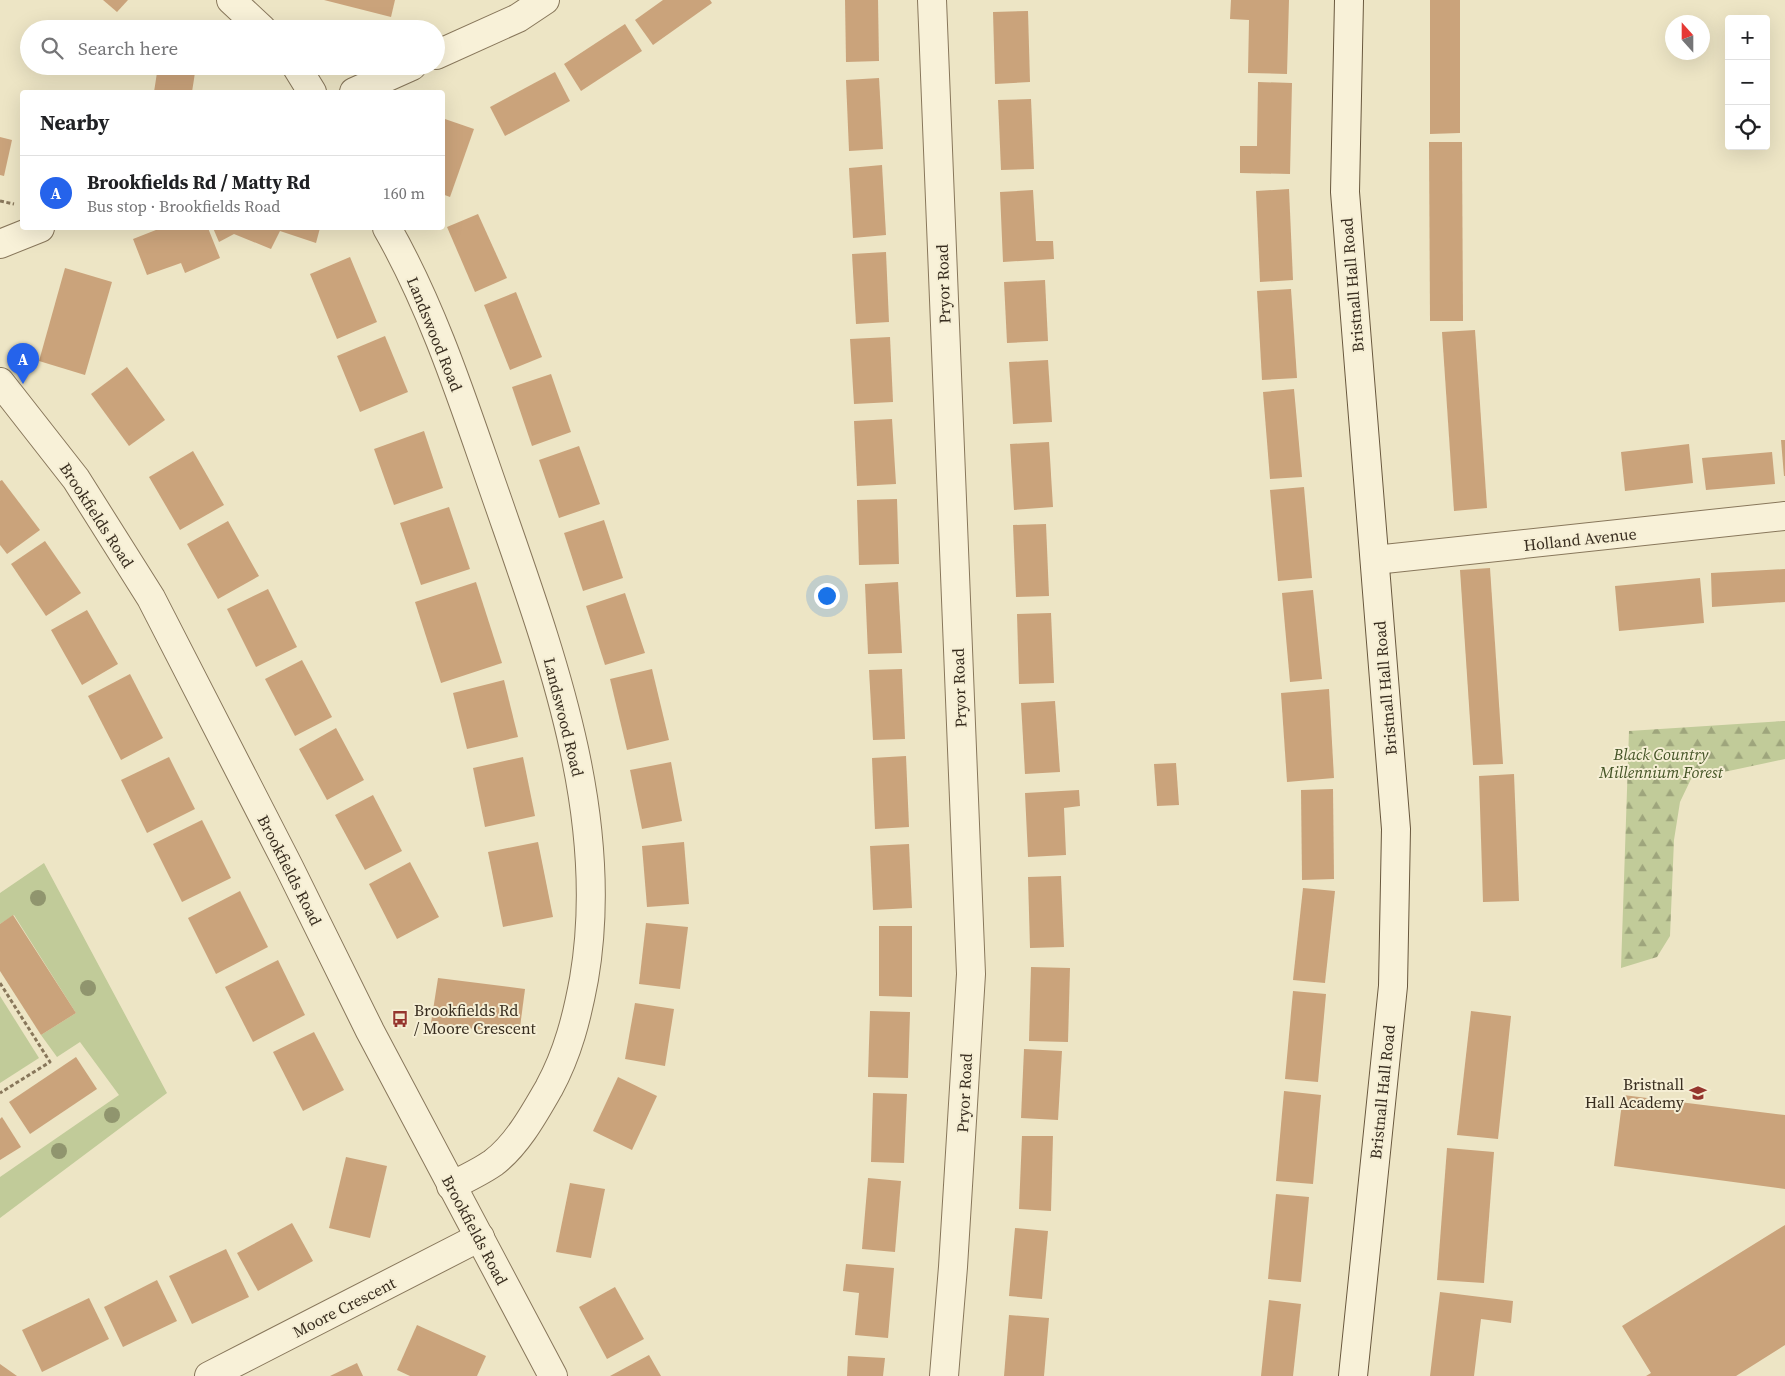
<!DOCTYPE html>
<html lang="en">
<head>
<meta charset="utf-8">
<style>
	:root { --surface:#fff; --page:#f2f2f2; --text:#202124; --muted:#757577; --line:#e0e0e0; --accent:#2563eb }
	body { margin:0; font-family:"Source Serif 4",serif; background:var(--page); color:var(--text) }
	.controls { position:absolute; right:15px; top:15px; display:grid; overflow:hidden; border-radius:5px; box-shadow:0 5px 20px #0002 }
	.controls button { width:45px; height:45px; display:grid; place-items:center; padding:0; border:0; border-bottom:1px solid var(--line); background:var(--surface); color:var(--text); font:25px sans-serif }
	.compass { position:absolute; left:1665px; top:15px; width:45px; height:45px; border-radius:50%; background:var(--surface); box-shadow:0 5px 20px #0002; rotate:339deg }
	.you { position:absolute; left:826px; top:595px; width:18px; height:18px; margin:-12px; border:4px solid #fff; border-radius:50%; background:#1a73e8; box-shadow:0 0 0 8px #1a73e833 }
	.badge { display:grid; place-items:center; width:32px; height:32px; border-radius:50%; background:var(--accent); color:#fff; font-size:16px; font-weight:700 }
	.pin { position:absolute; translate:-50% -41px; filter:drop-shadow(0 1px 2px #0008) }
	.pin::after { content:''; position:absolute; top:26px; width:18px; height:15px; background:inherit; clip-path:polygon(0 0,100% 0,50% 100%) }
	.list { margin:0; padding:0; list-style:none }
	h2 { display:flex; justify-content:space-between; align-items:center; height:65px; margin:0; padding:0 20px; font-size:21px }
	h2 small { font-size:16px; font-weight:400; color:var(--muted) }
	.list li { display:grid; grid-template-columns:32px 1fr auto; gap:15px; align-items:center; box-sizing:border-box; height:75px; padding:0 20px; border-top:1px solid var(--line) }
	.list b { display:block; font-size:19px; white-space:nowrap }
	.list p { margin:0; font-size:16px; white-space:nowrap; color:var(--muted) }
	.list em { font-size:16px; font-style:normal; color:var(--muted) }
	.icon { flex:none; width:28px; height:28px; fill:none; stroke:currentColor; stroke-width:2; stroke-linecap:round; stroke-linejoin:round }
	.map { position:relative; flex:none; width:1785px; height:1376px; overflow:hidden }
	.search { position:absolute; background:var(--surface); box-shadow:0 5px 20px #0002; left:20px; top:20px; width:425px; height:55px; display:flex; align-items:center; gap:12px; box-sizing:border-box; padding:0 18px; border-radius:28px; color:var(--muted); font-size:19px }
	.panel { position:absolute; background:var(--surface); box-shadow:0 5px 20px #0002; left:20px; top:90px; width:425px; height:140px; border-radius:5px }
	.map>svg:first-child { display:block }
	.grass { fill:#c1cb99 }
	.forest { fill:url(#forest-firs) }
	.building { fill:#caa37b }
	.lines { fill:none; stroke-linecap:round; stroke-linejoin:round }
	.street-casing { stroke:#88775b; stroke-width:30 }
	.secondary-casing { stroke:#69583e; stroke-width:30 }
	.path { stroke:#88775b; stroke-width:3; stroke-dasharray:4 2.5; stroke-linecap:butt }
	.street { stroke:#f8f1d8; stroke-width:28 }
	.secondary { stroke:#f8f1d8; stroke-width:28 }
	.tree { fill:#90956e }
	.labels { text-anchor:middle; stroke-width:4; stroke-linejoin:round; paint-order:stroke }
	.street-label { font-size:16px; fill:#382d1f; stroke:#f5eed4 }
	.park-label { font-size:16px; font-style:italic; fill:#445426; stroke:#f5eed4 }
	.poi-label { font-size:16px; fill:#382d1f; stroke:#f5eed4; text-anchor:start }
</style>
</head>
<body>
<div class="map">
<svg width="1785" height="1376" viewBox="0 0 1785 1376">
	<defs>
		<pattern id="forest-firs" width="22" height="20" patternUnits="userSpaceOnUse" patternTransform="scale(1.25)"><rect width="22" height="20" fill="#c1cb99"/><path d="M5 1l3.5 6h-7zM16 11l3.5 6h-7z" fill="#9ea57c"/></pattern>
	</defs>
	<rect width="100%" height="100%" fill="#ede5c5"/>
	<g class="grass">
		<path d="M44,863L167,1093L0,1218V1177L119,1095L80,1042L57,1057L41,1035L76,1013L14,915L0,924V893Z"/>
		<path d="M0,996L39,1058L0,1083Z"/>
	</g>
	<path class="forest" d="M1785,721V759L1691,779L1680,802L1674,840L1670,936L1657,957L1621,968L1629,731Z"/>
	<g class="building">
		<path d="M103,0H128L117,12Z"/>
		<path d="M324,0H395L391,17Z"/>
		<path d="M663,0H710L712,3L653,45L635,20Z"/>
		<path d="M845,0H878L879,61L846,62Z"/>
		<path d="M1231,0H1289L1287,74L1248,73L1249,20L1230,19Z"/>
		<path d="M1430,0H1460V133L1430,134Z"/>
		<path d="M1028,11L1030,82L995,84L993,12Z"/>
		<path d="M165,21L205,28V29H164Z"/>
		<path d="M625,24L642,51L581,91L564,64Z"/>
		<path d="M158,66H196L192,92H154Z"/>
		<path d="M555,72L570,101L505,136L490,107Z"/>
		<path d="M879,78L883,149L849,151L846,80Z"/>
		<path d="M1258,82L1292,83L1290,174L1240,173V146H1257Z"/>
		<path d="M1031,99L1034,169L1001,170L998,100Z"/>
		<path d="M442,118L474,129L450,197L442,194Z"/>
		<path d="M0,137L12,140L4,176L0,175Z"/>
		<path d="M1429,142H1462L1463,321H1430Z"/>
		<path d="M882,165L886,235L853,238L849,168Z"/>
		<path d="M1289,189L1293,280L1260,282L1256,191Z"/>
		<path d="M1033,190L1036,241H1053L1054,259L1003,262L1000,192Z"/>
		<path d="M478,214L507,278L475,292L447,227Z"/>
		<path d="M161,228H208L220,258L185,273L181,263L147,275L133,239Z"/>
		<path d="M213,228H320L316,243L280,231L271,249L234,234L219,242Z"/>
		<path d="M886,252L889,322L856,324L852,254Z"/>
		<path d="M350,257L377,322L337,339L310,274Z"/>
		<path d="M65,268L112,282L85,375L39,361Z"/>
		<path d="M1045,280L1048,341L1007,343L1004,282Z"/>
		<path d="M1291,289L1297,378L1262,380L1257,291Z"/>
		<path d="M516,292L542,357L510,370L484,305Z"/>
		<path d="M1475,330L1487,508L1454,511L1442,332Z"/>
		<path d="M385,336L408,392L360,412L337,356Z"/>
		<path d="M890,337L893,402L854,404L850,339Z"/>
		<path d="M1048,360L1052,422L1013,424L1009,362Z"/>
		<path d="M127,367L165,420L129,446L91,394Z"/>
		<path d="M551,374L571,432L532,446L512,387Z"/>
		<path d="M1294,389L1302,477L1270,479L1263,392Z"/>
		<path d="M892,419L896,484L857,486L854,421Z"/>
		<path d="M424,431L443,488L394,505L374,449Z"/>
		<path d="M1781,440H1785V476H1784Z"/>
		<path d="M1049,442L1053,507L1014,510L1010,444Z"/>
		<path d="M1689,444L1693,483L1625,491L1621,452Z"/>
		<path d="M579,446L600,504L559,518L539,460Z"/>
		<path d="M193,451L224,505L180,530L149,477Z"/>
		<path d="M1772,452L1775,484L1706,490L1702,458Z"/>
		<path d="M2,480L40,530L7,554L0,545V481Z"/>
		<path d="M1304,487L1312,578L1278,581L1270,490Z"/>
		<path d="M897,499L899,564L859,565L857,500Z"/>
		<path d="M449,507L470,569L421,585L400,523Z"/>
		<path d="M604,520L623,578L583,591L564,533Z"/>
		<path d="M228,521L259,576L218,599L187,544Z"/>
		<path d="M1046,524L1049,596L1016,597L1013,525Z"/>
		<path d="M45,541L81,593L46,616L11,564Z"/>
		<path d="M1490,568L1503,764L1473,765L1460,570Z"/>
		<path d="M1785,569V602L1712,607L1711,573Z"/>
		<path d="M1700,578L1704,623L1619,631L1615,586Z"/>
		<path d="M476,582L502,663L441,683L415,602Z"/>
		<path d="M898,582L902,653L868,654L865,584Z"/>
		<path d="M268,589L297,647L256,667L227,609Z"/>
		<path d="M1313,590L1322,679L1290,682L1282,593Z"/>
		<path d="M625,593L645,653L605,665L586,606Z"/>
		<path d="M87,610L118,664L82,685L51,630Z"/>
		<path d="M1051,613L1054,683L1019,684L1017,614Z"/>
		<path d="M302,660L332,717L295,736L265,679Z"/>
		<path d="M652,669L669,740L627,750L610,679Z"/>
		<path d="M902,669L905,739L873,740L869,670Z"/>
		<path d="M130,674L163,738L121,760L88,696Z"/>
		<path d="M504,680L518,737L467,749L453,693Z"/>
		<path d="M1329,689L1334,778L1287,782L1281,693Z"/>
		<path d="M1055,701L1060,772L1025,774L1021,703Z"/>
		<path d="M336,728L364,780L327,800L299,749Z"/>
		<path d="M906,756L909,827L875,829L872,758Z"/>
		<path d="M169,757L195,809L147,833L121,780Z"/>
		<path d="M523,757L535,816L485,827L473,768Z"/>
		<path d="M671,762L682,821L642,829L630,770Z"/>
		<path d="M1176,763L1179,805L1157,806L1154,764Z"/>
		<path d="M1514,774L1519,901L1483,902L1479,776Z"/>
		<path d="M1333,789L1334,879L1302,880L1301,790Z"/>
		<path d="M1079,790L1080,806L1064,808L1066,855L1028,857L1025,793Z"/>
		<path d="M373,795L402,851L365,870L335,815Z"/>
		<path d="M202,820L231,878L182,902L153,844Z"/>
		<path d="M538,842L553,917L503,927L488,852Z"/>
		<path d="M684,842L689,904L647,907L642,846Z"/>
		<path d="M909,844L912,908L873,910L870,846Z"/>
		<path d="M410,862L439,917L397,939L369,884Z"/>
		<path d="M1061,876L1064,947L1030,948L1028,877Z"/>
		<path d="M1303,888L1335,891L1325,983L1293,980Z"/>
		<path d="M240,891L268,947L216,974L188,918Z"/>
		<path d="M13,915L76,1013L41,1035L0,971V924Z"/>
		<path d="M646,923L688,927L680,989L639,984Z"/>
		<path d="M879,926H912V997L879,996Z"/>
		<path d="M278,960L305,1015L253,1042L225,987Z"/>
		<path d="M1031,967L1070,968L1068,1042L1029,1041Z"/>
		<path d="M438,978L525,989L519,1035L431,1023Z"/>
		<path d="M1293,991L1326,994L1318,1082L1285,1079Z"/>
		<path d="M635,1003L674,1009L665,1066L625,1059Z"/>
		<path d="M870,1011L910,1012L908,1078L868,1077Z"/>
		<path d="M1471,1011L1511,1016L1498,1139L1457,1135Z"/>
		<path d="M314,1032L344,1090L303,1111L273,1052Z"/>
		<path d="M1024,1049L1062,1051L1058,1120L1021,1118Z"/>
		<path d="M76,1057L97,1089L30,1134L9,1102Z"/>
		<path d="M618,1077L657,1096L632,1150L593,1131Z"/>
		<path d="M1284,1091L1321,1095L1313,1184L1276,1181Z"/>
		<path d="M873,1093L907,1094L904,1163L871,1162Z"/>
		<path d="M1623,1095L1785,1115V1189L1614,1166Z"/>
		<path d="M2,1117L21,1147L0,1160V1119Z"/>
		<path d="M1022,1136H1053L1051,1211L1019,1209Z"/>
		<path d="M1447,1148L1494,1152L1484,1283L1437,1280Z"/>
		<path d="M346,1157L387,1166L370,1238L329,1228Z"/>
		<path d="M868,1178L901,1181L895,1252L862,1249Z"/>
		<path d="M570,1183L605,1189L591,1258L556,1252Z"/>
		<path d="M1276,1194L1309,1197L1301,1282L1268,1279Z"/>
		<path d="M292,1223L313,1261L258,1291L237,1253Z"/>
		<path d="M1785,1225V1345L1736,1376H1646L1651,1373L1622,1326Z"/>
		<path d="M1015,1228L1048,1231L1042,1299L1009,1296Z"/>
		<path d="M226,1249L249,1297L192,1324L169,1276Z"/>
		<path d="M846,1264L894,1268L888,1338L855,1335L859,1293L843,1291Z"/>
		<path d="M157,1280L177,1321L123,1347L104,1307Z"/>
		<path d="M615,1287L644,1339L607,1359L579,1307Z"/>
		<path d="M1440,1292L1513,1301L1511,1323L1481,1319L1474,1376H1430Z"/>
		<path d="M89,1298L109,1339L42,1372L22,1330Z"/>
		<path d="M1269,1300L1301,1304L1293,1376H1261Z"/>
		<path d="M1009,1315L1049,1318L1044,1376H1004Z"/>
		<path d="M417,1325L486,1356L477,1376H410L397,1370Z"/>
		<path d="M649,1355L661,1376H610Z"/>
		<path d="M848,1356L885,1358L883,1376H847Z"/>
		<path d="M357,1363L363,1376H330Z"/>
		<path d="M0,1364L17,1376H0Z"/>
	</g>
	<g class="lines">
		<g class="street-casing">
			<g id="street">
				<path d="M231,0L262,29"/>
				<path d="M932,0L971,974L953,1267L944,1376"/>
				<path d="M436,55L518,18L545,0"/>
				<path d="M296,66L312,92"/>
				<path d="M354,92L412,66"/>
				<path d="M387,228C435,312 465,408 497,499C550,652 612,815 584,979C577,1017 568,1053 549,1088C534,1114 517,1145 493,1163C480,1172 465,1179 451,1186"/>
				<path d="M0,244L40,228"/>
				<path d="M0,382L76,479L151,598L289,867L370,1031L553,1376"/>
				<path d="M1375,560L1785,516"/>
				<path d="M209,1376L480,1237"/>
			</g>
		</g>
		<g class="secondary-casing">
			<path id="secondary" d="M1349,0L1345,192L1396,829L1393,986L1353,1376"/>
		</g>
		<g class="path">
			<path d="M0,201L14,204"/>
			<path d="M0,983L50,1062L0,1093"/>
		</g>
		<use href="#street" class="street"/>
		<use href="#secondary" class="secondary"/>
	</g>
	<g class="tree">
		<circle cx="38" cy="898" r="8"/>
		<circle cx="88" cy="988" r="8"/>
		<circle cx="112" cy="1115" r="8"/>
		<circle cx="59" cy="1151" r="8"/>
	</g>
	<defs>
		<g id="bus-bare" transform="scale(1.35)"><path d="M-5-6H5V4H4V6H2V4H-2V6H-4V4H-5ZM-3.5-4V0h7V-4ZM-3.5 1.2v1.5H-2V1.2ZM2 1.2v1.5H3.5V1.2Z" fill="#95352d" stroke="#f5eed4" stroke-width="2.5" paint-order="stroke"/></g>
		<g id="school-bare" transform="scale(1.35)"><path d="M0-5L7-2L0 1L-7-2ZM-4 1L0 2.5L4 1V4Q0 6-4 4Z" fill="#95352d" stroke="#f5eed4" stroke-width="2.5" paint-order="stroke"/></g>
	</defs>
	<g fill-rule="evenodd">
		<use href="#bus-bare" x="400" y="1019"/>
		<use href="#school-bare" x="1698" y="1093"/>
	</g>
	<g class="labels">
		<g class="street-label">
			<text transform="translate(943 284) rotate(-92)" y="6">Pryor Road</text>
			<text transform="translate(1352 285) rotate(-95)" y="6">Bristnall Hall Road</text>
			<text transform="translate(435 334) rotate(68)" y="6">Landswood Road</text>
			<text transform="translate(97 515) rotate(57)" y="6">Brookfields Road</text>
			<text transform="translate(1580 539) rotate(-6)" y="6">Holland Avenue</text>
			<text transform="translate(959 688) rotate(-92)" y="6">Pryor Road</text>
			<text transform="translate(1385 688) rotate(-95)" y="6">Bristnall Hall Road</text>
			<text transform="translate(564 717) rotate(76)" y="6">Landswood Road</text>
			<text transform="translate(290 870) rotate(63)" y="6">Brookfields Road</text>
			<text transform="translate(1382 1092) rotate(-84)" y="6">Bristnall Hall Road</text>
			<text transform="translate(964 1093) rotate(-87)" y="6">Pryor Road</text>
			<text transform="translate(475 1230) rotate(62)" y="6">Brookfields Road</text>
			<text transform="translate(344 1307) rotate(-27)" y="6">Moore Crescent</text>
		</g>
		<g class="park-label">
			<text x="1661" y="760">Black Country<tspan x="1661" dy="18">Millennium Forest</tspan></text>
		</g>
		<g class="poi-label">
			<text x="414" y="1016">Brookfields Rd<tspan x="414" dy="18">/ Moore Crescent</tspan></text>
			<text x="1684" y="1090" text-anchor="end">Bristnall<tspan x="1684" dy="18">Hall Academy</tspan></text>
		</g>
	</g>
</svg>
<div class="controls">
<button>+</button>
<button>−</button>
<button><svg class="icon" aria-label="locate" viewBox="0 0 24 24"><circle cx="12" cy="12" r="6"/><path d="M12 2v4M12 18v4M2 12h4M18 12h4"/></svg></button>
</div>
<svg class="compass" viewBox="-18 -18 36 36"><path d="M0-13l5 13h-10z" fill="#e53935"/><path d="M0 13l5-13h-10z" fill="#757577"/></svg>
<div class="you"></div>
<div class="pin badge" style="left:23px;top:384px">A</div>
<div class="search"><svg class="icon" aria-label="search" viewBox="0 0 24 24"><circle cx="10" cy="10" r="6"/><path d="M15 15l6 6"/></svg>Search here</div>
<section class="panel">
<h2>Nearby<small></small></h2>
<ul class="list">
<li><span class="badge">A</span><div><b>Brookfields Rd / Matty Rd</b><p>Bus stop · Brookfields Road</p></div><em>160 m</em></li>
</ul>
</section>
</div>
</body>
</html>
